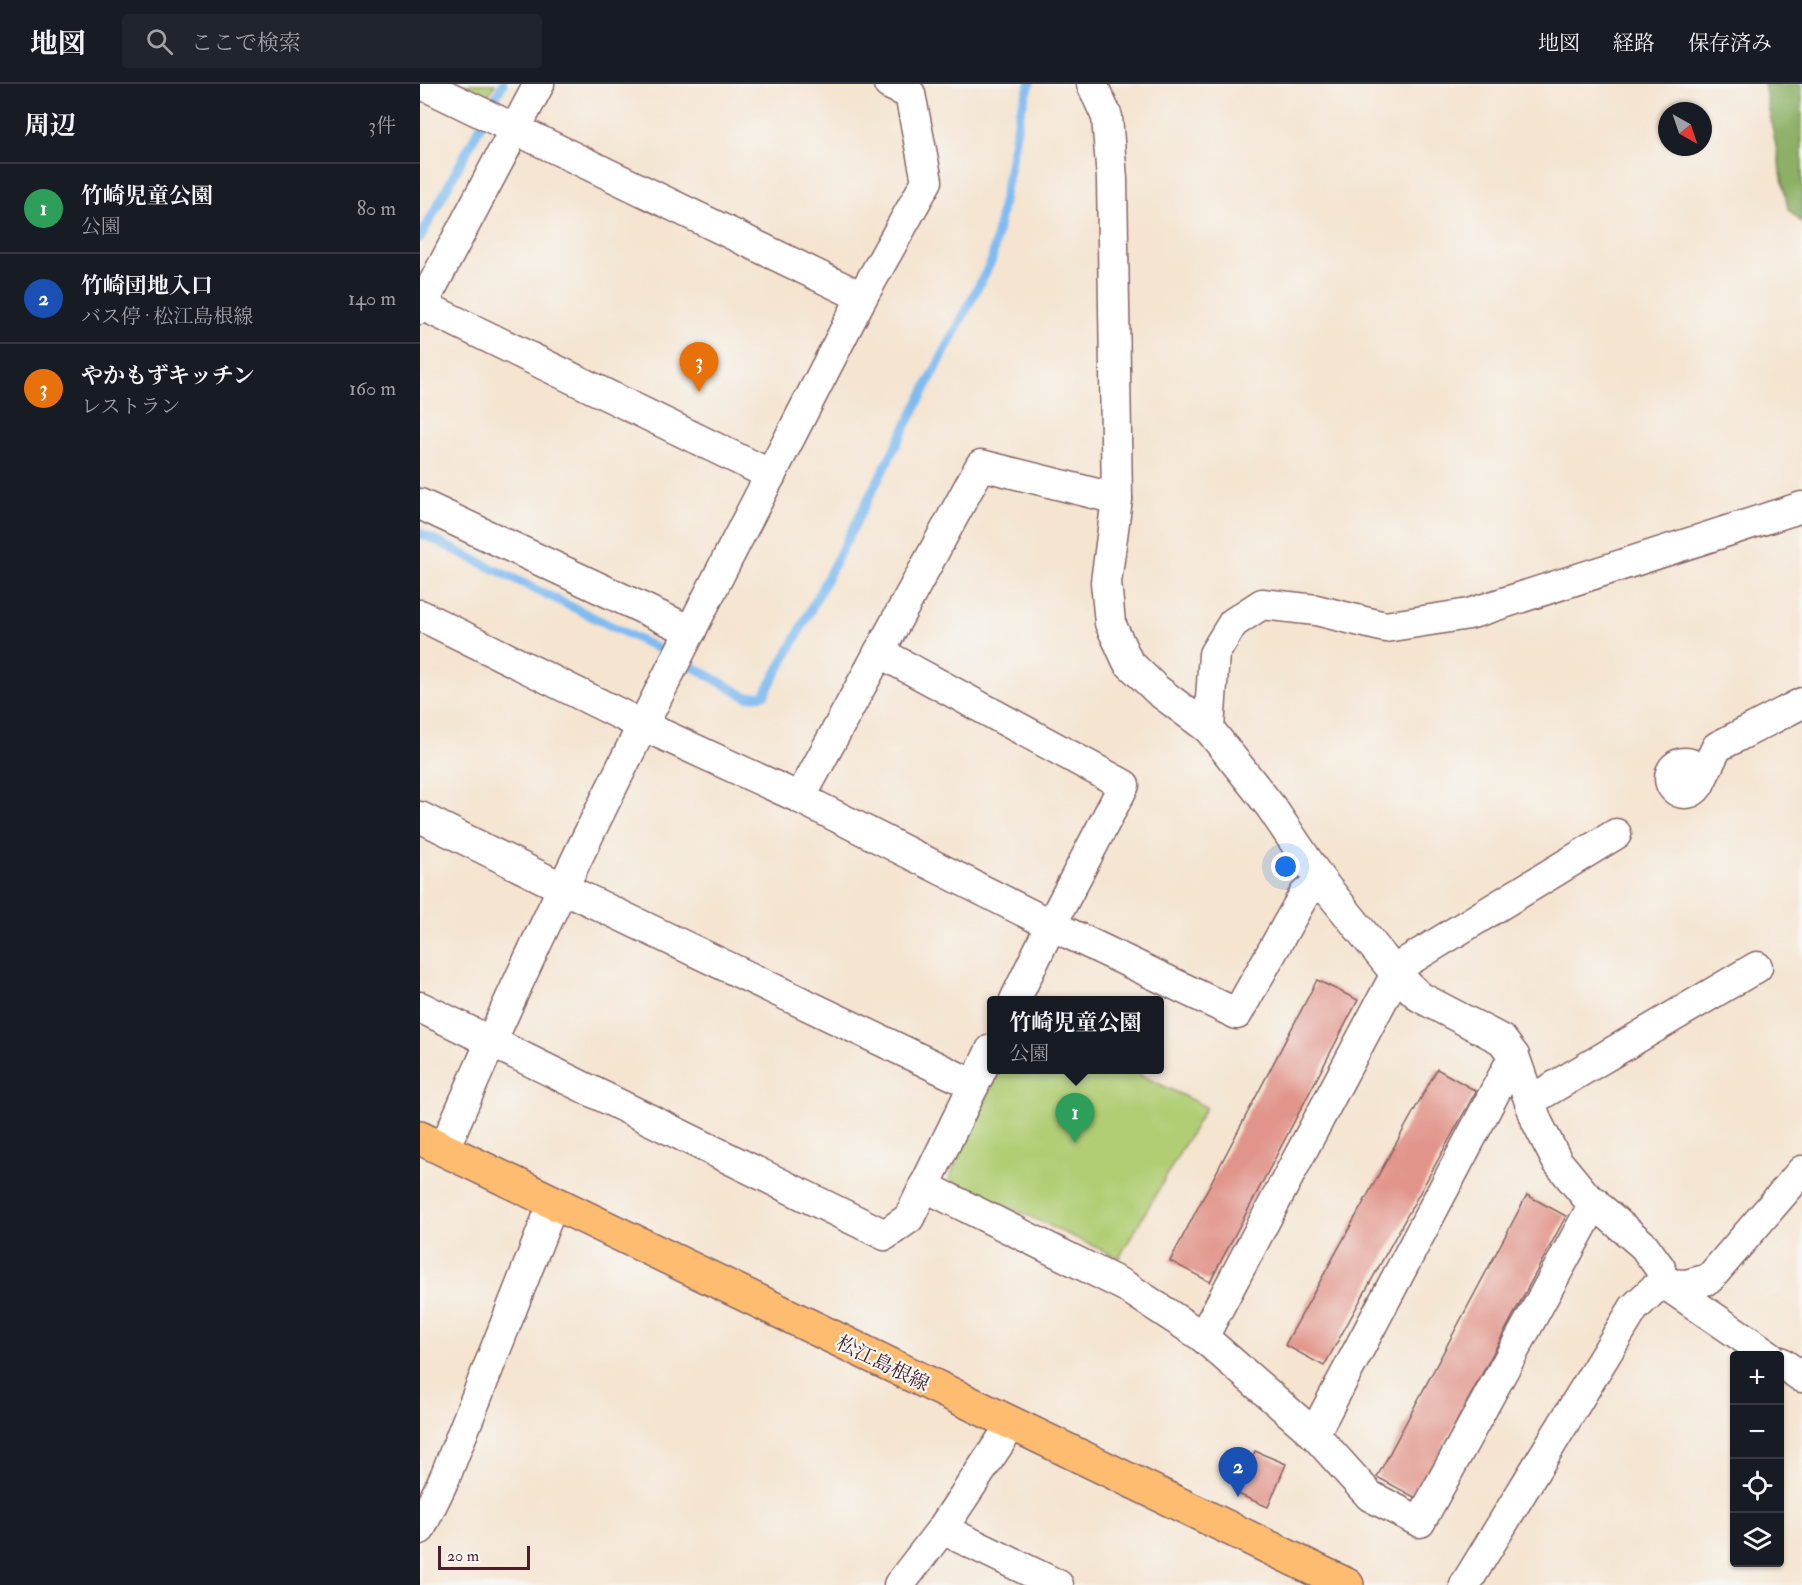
<!DOCTYPE html>
<html lang="ja">
<head>
<meta charset="utf-8">
<style>
	:root { --surface:#171b24; --page:#20242c; --text:#f1f3f6; --muted:#9ea1a6; --line:#363941; --accent:#8c9099 }
	body { margin:0; font-family:"IM FELL Double Pica","Noto Serif JP",serif; background:var(--page); color:var(--text) }
	.controls { position:absolute; right:18px; bottom:18px; display:grid; overflow:hidden; border-radius:6px; box-shadow:0 2px 4px #0004 }
	.controls button { width:54px; height:54px; display:grid; place-items:center; padding:0; border:0; border-bottom:2px solid var(--line); background:var(--surface); color:var(--text); font:30px sans-serif }
	.compass { position:absolute; left:1238px; top:18px; width:54px; height:54px; border-radius:50%; background:var(--surface); box-shadow:0 2px 4px #0004; rotate:140deg }
	.scale { position:absolute; left:18px; bottom:15px; width:92px; box-sizing:border-box; padding-left:6px; border:3px solid #4a1f2b; border-top:0; font-size:16px; line-height:21px; white-space:nowrap; color:#4a1f2b; -webkit-text-stroke:4px #f6f6f2; paint-order:stroke }
	.you { position:absolute; left:866px; top:783px; width:21px; height:21px; margin:-15px; border:4px solid #fff; border-radius:50%; background:#1a73e8; box-shadow:0 0 0 9px #1a73e833 }
	.badge { display:grid; place-items:center; width:39px; height:39px; border-radius:50%; background:var(--accent); color:#fff; font-size:20px; font-weight:700 }
	.pin { position:absolute; translate:-50% -50px; filter:drop-shadow(0 2px 3px #0008) }
	.pin::after { content:''; position:absolute; top:32px; width:21px; height:18px; background:inherit; clip-path:polygon(0 0,100% 0,50% 100%) }
	.popup { position:absolute; left:567px; top:912px; width:177px; height:78px; box-sizing:border-box; display:grid; place-content:center; border-radius:6px; background:var(--surface); filter:drop-shadow(0 2px 4px #0005); font-size:20px; white-space:nowrap; color:var(--muted) }
	.popup b { font-size:22px; color:var(--text) }
	.popup::after { content:''; position:absolute; left:50%; top:100%; margin-left:-12px; border:12px solid transparent; border-top-color:var(--surface) }
	.list { margin:0; padding:0; list-style:none }
	h2 { display:flex; justify-content:space-between; align-items:center; height:78px; margin:0; padding:0 24px; font-size:26px }
	h2 small { font-size:20px; font-weight:400; color:var(--muted) }
	.list li { display:grid; grid-template-columns:39px 1fr auto; gap:18px; align-items:center; box-sizing:border-box; height:90px; padding:0 24px; border-top:2px solid var(--line) }
	.list b { display:block; font-size:22px; white-space:nowrap }
	.list p { margin:0; font-size:20px; white-space:nowrap; color:var(--muted) }
	.list em { font-size:20px; font-style:normal; color:var(--muted) }
	.icon { flex:none; width:33px; height:33px; fill:none; stroke:currentColor; stroke-width:2; stroke-linecap:round; stroke-linejoin:round }
	.map { position:relative; flex:none; width:1382px; height:1501px; overflow:hidden }
	header { display:flex; align-items:center; gap:36px; box-sizing:border-box; height:84px; padding:0 30px; background:var(--surface); border-bottom:2px solid var(--line) }
	header strong { font-size:28px }
	nav { display:flex; gap:33px; margin-inline-start:auto; font-size:21px }
	.search { width:420px; height:54px; background:var(--page); display:flex; align-items:center; gap:15px; box-sizing:border-box; padding:0 21px; border-radius:6px; color:var(--muted); font-size:22px }
	main { display:flex }
	aside { flex:1; background:var(--surface) }
	.map>svg:first-child { display:block }
	.green { fill:#b1ce75; stroke:#7e7650; stroke-width:1.5 }
	.forest { fill:#8cb166; stroke:#6b6848; stroke-width:1.5 }
	.lines { fill:none; stroke-linecap:round; stroke-linejoin:round }
	.stream { stroke:#7fbbf1; stroke-width:9 }
	.building { fill:#e1948a }
	.minor-casing { stroke:#866465; stroke-width:33 }
	.primary-casing { stroke:#866465; stroke-width:36 }
	.minor { stroke:#fff; stroke-width:30 }
	.primary { stroke:#fdbc70; stroke-width:33 }
	.labels { text-anchor:middle; stroke-width:4.5; stroke-linejoin:round; paint-order:stroke }
	.street-label { font-size:20px; fill:#4a1f2b; stroke:#f6f6f2 }
</style>
</head>
<body>
<header>
<strong>地図</strong>
<div class="search"><svg class="icon" aria-label="search" viewBox="0 0 24 24"><circle cx="10" cy="10" r="6"/><path d="M15 15l6 6"/></svg>ここで検索</div>
<nav><a>地図</a><a>経路</a><a>保存済み</a></nav>
</header>
<main>
<aside>
<h2>周辺<small>3件</small></h2>
<ul class="list">
<li><span class="badge" style="background:#2e9e5b">1</span><div><b>竹崎児童公園</b><p>公園</p></div><em>80 m</em></li>
<li><span class="badge" style="background:#1a4fb4">2</span><div><b>竹崎団地入口</b><p>バス停 · 松江島根線</p></div><em>140 m</em></li>
<li><span class="badge" style="background:#e8710a">3</span><div><b>やかもずキッチン</b><p>レストラン</p></div><em>160 m</em></li>
</ul>
</aside>
<div class="map">
<svg width="1382" height="1501" viewBox="0 0 1382 1501">
	<rect width="100%" height="100%" fill="#f6f6f2"/>
	<filter id="ink" filterUnits="userSpaceOnUse"><feTurbulence type="fractalNoise" baseFrequency=".0167" numOctaves="2"/><feDisplacementMap in="SourceGraphic" scale="12" xChannelSelector="R" yChannelSelector="G"/><feConvolveMatrix kernelMatrix="1 2 1 2 8 2 1 2 1" color-interpolation-filters="sRGB"/></filter>
	<filter id="wash" filterUnits="userSpaceOnUse"><feTurbulence type="fractalNoise" baseFrequency=".008" numOctaves="4" result="noise"/><feDisplacementMap in="SourceGraphic" scale="24" xChannelSelector="R" yChannelSelector="G"/><feGaussianBlur stdDeviation="1.35" result="paint"/><feColorMatrix in="noise" values="0 0 0 0 0 0 0 0 0 0 0 0 0 0 0 0 0 1.4 0 .05"/><feComposite in="paint" operator="in"/></filter>
	<g filter="url(#wash)">
		<rect width="100%" height="100%" fill="#f5e4d0"/>
		<g class="green">
			<path d="M36,0H75L67,13Z"/>
			<path d="M580,986H711L786,1023L699,1174L529,1095Z"/>
		</g>
		<path class="forest" d="M1344,0H1382V139L1368,125Z"/>
		<g class="lines">
			<g class="stream">
				<path d="M0,154L83,0"/>
				<path d="M0,449L259,575L327,613L344,611L376,554L572,176L600,28L610,0"/>
			</g>
		</g>
		<g id="blocks">
			<g class="building">
				<path d="M897,896L938,916L790,1198L750,1177Z"/>
				<path d="M1017,985L1056,1007L904,1282L865,1261Z"/>
				<path d="M1107,1111L1146,1132L996,1414L957,1393Z"/>
				<path d="M835,1367L866,1380L848,1423L818,1410Z"/>
			</g>
		</g>
	</g>
	<g filter="url(#ink)">
		<use href="#blocks" fill-opacity="0" stroke="#866465" stroke-width="1.5"/>
		<g class="lines">
			<g class="minor-casing">
				<g id="minor">
					<path d="M2,0L442,213C298,495 148,774 24,1065"/>
					<path d="M672,0L687,33L692,95L697,415L686,498L690,539L708,578L737,606L789,645L851,723L901,797L976,890L1000,913L1082,956L1094,972L1117,1038L1137,1077L1165,1111L1224,1162L1240,1184L1245,1200L1350,1272"/>
					<path d="M442,213L507,97L490,10L469,0"/>
					<path d="M0,220L351,391"/>
					<path d="M0,225L119,0"/>
					<path d="M0,420L271,547"/>
					<path d="M0,531L224,642L380,714L631,841L595,916"/>
					<path d="M459,568L704,701L631,841L817,930L884,811L901,797"/>
					<path d="M789,645L794,570L813,539L842,520L896,526L965,543L1049,530L1382,423"/>
					<circle cx="1265" cy="694" r="15"/>
					<path d="M1279,700L1297,663L1382,619"/>
					<path d="M380,714L561,381L697,415"/>
					<path d="M0,733L143,804L554,1001"/>
					<path d="M0,923L465,1151L489,1134L571,966"/>
					<path d="M1110,1017L1337,883"/>
					<path d="M504,1102L705,1202L783,1253L894,1350L950,1412L1000,1438L1175,1118"/>
					<path d="M783,1253L976,890L988,877L1196,750"/>
					<path d="M1360,1278L1382,1293"/>
					<path d="M894,1350L1094,972"/>
					<path d="M0,1445L25,1393L133,1120"/>
					<path d="M522,1445L638,1501"/>
					<path d="M479,1501L522,1445L592,1340"/>
					<path d="M1045,1501L1214,1224L1233,1206L1245,1200L1266,1201L1289,1195L1382,1087"/>
				</g>
			</g>
			<g class="primary-casing">
				<path id="primary" d="M0,1054L927,1501"/>
			</g>
			<use href="#minor" class="minor"/>
			<use href="#primary" class="primary"/>
		</g>
	</g>
	<g class="labels">
		<g class="street-label">
			<text transform="translate(463 1279) rotate(26)" y="7">松江島根線</text>
		</g>
	</g>
</svg>
<div class="controls">
<button>+</button>
<button>−</button>
<button><svg class="icon" aria-label="locate" viewBox="0 0 24 24"><circle cx="12" cy="12" r="6"/><path d="M12 2v4M12 18v4M2 12h4M18 12h4"/></svg></button>
<button><svg class="icon" aria-label="layers" viewBox="0 0 24 24"><path d="M12 4l9 5-9 5-9-5zM3 14l9 5 9-5"/></svg></button>
</div>
<svg class="compass" viewBox="-18 -18 36 36"><path d="M0-13l5 13h-10z" fill="#e53935"/><path d="M0 13l5-13h-10z" fill="#9ea1a6"/></svg>
<div class="scale">20 m</div>
<div class="you"></div>
<div class="pin badge" style="left:655px;top:1059px;background:#2e9e5b">1</div>
<div class="popup"><b>竹崎児童公園</b>公園</div>
<div class="pin badge" style="left:818px;top:1413px;background:#1a4fb4">2</div>
<div class="pin badge" style="left:279px;top:308px;background:#e8710a">3</div>
</div>
</main>
</body>
</html>
